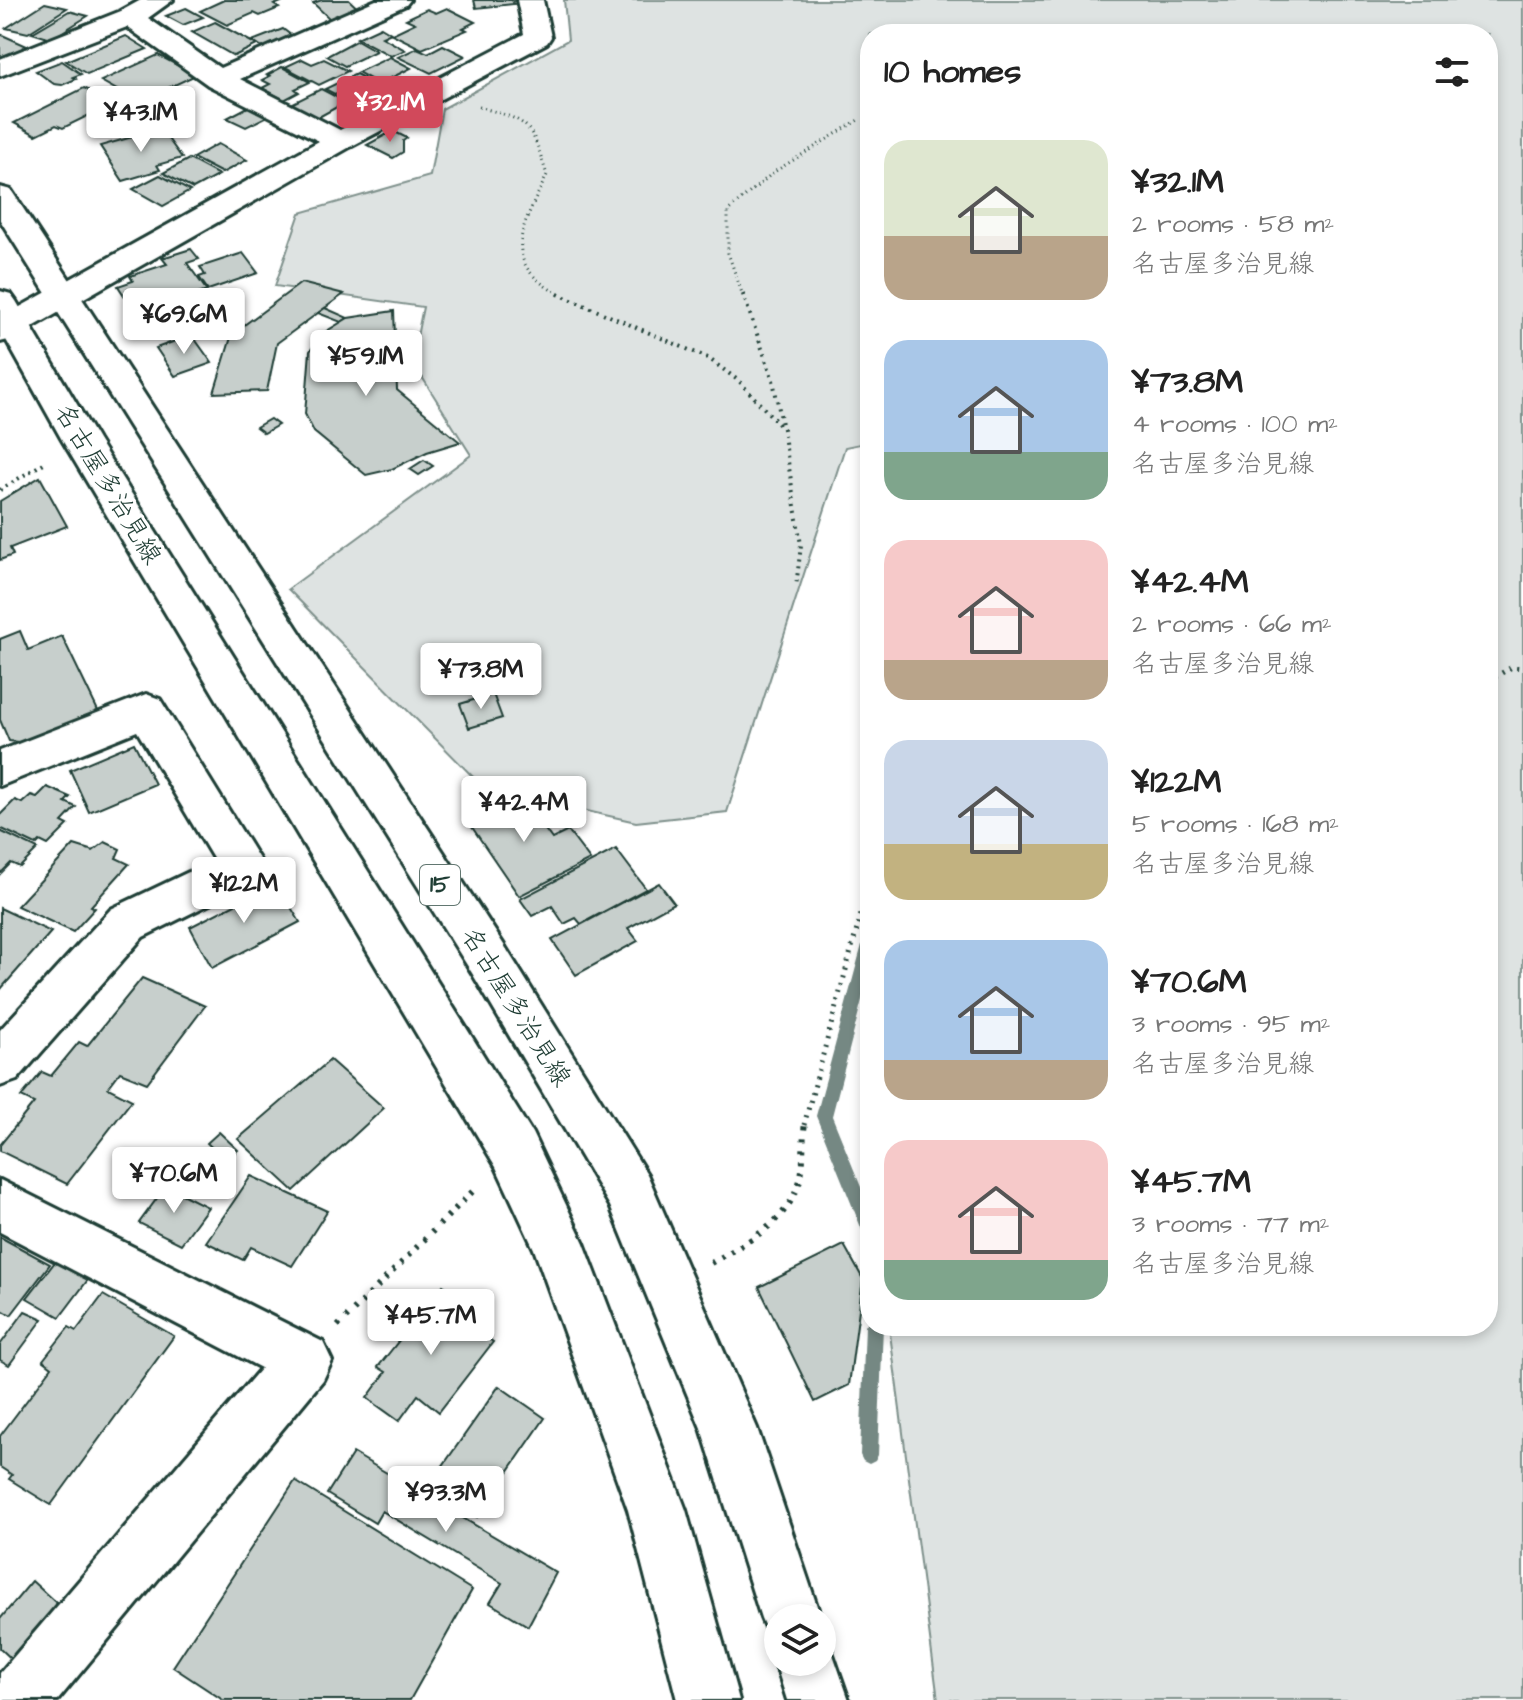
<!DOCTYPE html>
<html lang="en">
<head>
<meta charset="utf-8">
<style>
	:root { --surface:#fff; --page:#f2f2f2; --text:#222; --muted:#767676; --accent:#d1495b }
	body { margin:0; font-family:"Architects Daughter","Klee One",sans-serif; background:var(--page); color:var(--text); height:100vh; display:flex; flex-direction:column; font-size:30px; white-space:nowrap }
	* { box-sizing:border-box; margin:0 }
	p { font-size:26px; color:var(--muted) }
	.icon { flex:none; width:44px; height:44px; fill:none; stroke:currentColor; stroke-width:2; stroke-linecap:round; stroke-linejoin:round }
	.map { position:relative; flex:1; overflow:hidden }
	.sheet { position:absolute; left:860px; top:24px; width:638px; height:1312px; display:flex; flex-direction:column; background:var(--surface); border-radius:32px; box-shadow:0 4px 12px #0003 }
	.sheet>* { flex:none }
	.controls { position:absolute; left:764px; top:1604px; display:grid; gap:16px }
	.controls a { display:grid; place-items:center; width:72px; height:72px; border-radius:50%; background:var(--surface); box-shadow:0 4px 12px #0003; font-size:40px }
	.price { position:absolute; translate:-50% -68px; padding:0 18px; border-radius:8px; background:#fff; color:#222; font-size:26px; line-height:52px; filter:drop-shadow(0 2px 4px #0008) }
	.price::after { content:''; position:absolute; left:50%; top:48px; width:24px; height:18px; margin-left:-12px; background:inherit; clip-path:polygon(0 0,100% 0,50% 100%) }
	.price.current { background:var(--accent); color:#fff }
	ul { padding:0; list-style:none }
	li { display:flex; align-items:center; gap:24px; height:200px; padding:0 24px }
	li span { display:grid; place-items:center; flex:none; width:224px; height:160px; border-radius:24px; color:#555 }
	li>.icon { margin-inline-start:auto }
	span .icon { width:96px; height:96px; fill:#fffc; stroke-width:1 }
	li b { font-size:34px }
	h2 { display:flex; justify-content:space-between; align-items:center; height:96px; padding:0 24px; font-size:34px }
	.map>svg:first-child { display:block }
	.green { fill:#dee3e2; stroke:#7e908b; stroke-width:2 }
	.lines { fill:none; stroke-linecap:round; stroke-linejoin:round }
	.stream { fill:#758883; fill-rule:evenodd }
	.building { fill:#c7cfcc; stroke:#1f3d34; stroke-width:2 }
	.minor-casing { stroke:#1f3d34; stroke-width:6 }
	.major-casing { stroke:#1f3d34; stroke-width:6 }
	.path-far3 { stroke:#1f3d34; stroke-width:3; stroke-dasharray:1 4; stroke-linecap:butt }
	.path-far2 { stroke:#1f3d34; stroke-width:4; stroke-dasharray:2 5; stroke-linecap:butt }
	.path-far1 { stroke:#1f3d34; stroke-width:5; stroke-dasharray:2 6; stroke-linecap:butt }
	.path { stroke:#1f3d34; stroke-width:6; stroke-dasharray:3 8; stroke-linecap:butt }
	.minor { fill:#fff; fill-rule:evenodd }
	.major { fill:#fff; fill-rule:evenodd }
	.labels { text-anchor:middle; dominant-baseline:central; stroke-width:6; stroke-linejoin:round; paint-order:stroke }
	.shield { fill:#fff; stroke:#627771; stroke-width:2 }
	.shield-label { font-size:24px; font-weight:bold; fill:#1f3d34 }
	.street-label { font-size:26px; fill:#1f3d34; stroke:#fff }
</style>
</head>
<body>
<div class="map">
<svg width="1523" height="1700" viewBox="0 0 1523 1700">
	<rect width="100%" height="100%" fill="#fff"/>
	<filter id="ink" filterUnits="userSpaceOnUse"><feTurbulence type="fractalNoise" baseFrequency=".0125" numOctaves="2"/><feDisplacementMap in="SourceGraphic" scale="16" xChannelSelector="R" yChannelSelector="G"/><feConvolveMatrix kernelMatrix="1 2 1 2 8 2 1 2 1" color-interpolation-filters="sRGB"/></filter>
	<g filter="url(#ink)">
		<path class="green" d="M564 0H1523V1700H938L889 1326H1488V34H870V442L845 447 727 812 636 822 484 788 288 589 471 455 412 361 423 307 275 286 300 213 430 176 442 109 568 40Z"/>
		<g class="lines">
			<g class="stream">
				<path d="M870 935V969L832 1116 870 1209V1237L864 1235 816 1116 863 941 865 937Z"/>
				<path d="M870 1319V1326H883L878 1455 875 1461 869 1464 863 1461 860 1455 865 1326Z"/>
			</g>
		</g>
		<g class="building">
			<path d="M224 0H223H286L274 5 279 8 260 16 254 13 227 25 200 11Z"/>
			<path d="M322 0H349L362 12 332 21 313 3Z"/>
			<path d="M474 0H512L514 4 476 8Z"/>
			<path d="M45 3 67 8 28 33 6 28Z"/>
			<path d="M186 8 203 17 183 25 166 16Z"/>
			<path d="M447 8 475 22 463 28 467 30 422 49 392 34 415 23 406 19 427 9 436 13Z"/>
			<path d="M69 11 88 16 51 39 32 33Z"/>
			<path d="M215 22 257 45 234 56 192 32Z"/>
			<path d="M381 27 391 33 382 37 405 50 391 56 357 38Z"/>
			<path d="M283 29 296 39 265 50 252 41Z"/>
			<path d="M0 34 27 46 0 59Z"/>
			<path d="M126 36 147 49 87 74 66 61Z"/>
			<path d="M357 40 376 51 345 66 327 56Z"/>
			<path d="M443 45 465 56 431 73 398 57 417 48 428 53Z"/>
			<path d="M158 55 196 75 138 102 101 81Z"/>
			<path d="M390 57 411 68 379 84 358 72Z"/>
			<path d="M302 59 312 64 324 59 348 71 319 85 285 67Z"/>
			<path d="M62 61 81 74 73 77 76 79 62 85 54 84 36 71Z"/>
			<path d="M282 67 310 82 295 89 299 92 284 100 262 88 270 84 262 80 270 76 267 75Z"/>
			<path d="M356 74 378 86 348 101 325 89Z"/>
			<path d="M84 88 114 103 63 128 56 125 36 135 14 123Z"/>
			<path d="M321 89 346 102 317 118 291 104Z"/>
			<path d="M352 104 369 113 357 119 340 111Z"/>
			<path d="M250 106 268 116 246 127 227 118Z"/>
			<path d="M135 110 152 119 137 127 120 118Z"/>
			<path d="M161 129 182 158 157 165 160 170 123 181 100 146Z"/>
			<path d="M393 131 407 138 403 141V152L393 158 367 145Z"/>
			<path d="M218 144 242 157 247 160 222 173 193 158Z"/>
			<path d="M189 159 219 175 193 189 163 173Z"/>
			<path d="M160 175 190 191 163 206 133 189Z"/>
			<path d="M191 249 199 259 187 263 207 291 137 315 118 286 133 281 130 276 167 264 162 258Z"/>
			<path d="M243 253 258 273 208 290 199 277 205 275 200 267Z"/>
			<path d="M301 283 344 294 277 343 267 391 214 393 232 334Z"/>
			<path d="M325 308 348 318 341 322 318 313Z"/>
			<path d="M394 311 397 390 460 442 427 452 392 469 366 475 314 432 305 414 310 351 322 334 348 318Z"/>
			<path d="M192 335 212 363 175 376 156 348Z"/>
			<path d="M270 419 278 425 264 433 256 427Z"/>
			<path d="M424 460 433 466 419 475 410 469Z"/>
			<path d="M40 477 67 526 10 548 13 555 0 560V501Z"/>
			<path d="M20 631 28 650 62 636 99 713 28 743 9 741 0 720V639Z"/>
			<path d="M493 694 502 718 469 728 460 704Z"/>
			<path d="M134 743 155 784 89 812 70 770Z"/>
			<path d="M47 787 70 797 65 802 76 807 62 822 68 825 48 845 40 841 36 845 0 828V815L15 800 22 803 31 795 37 797Z"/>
			<path d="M517 791 552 839 568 831 590 860 519 896 465 817Z"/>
			<path d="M0 831 38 849 20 867 11 863 0 874Z"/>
			<path d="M105 842 120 849 116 858 129 864 91 906 95 908 73 932 17 906 74 845 93 851Z"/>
			<path d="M616 849 646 889 581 924 576 918 564 924 552 906 532 916 520 899Z"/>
			<path d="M276 883 300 922 212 968 190 927Z"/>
			<path d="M659 883 674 903 628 928 638 941 576 975 552 940Z"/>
			<path d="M0 908 51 932 0 990Z"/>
			<path d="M142 978 205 1006 147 1083 120 1072 108 1088 132 1100 67 1184 0 1151V1145L34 1103 21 1097 42 1072 51 1076 79 1042 87 1046Z"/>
			<path d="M330 1060 384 1108 294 1191 238 1139Z"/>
			<path d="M219 1132 238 1150 226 1161 207 1143Z"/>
			<path d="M251 1176 327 1211 292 1266 251 1247 243 1260 206 1242Z"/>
			<path d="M166 1186 208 1207 181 1244 139 1223Z"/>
			<path d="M0 1237 50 1264 11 1315 0 1309Z"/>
			<path d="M844 1245 863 1279 849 1385 815 1402 759 1287Z"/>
			<path d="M58 1258 90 1277 60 1317 27 1298Z"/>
			<path d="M443 1285 477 1309 467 1323 493 1342 439 1412 418 1395 399 1421 367 1398 386 1372 378 1367Z"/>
			<path d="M103 1295 174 1336 51 1505 9 1479 12 1475 0 1467V1436L52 1367 43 1360 69 1327 76 1331Z"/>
			<path d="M25 1311 43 1319 9 1365 0 1360V1345Z"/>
			<path d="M499 1386 545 1418 477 1517 430 1484Z"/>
			<path d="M353 1453 556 1573 528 1626 490 1603 502 1583 382 1511 375 1523 327 1494Z"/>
			<path d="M295 1481 472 1590 410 1700H223L173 1667Z"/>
			<path d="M32 1581 65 1611 20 1667 0 1648V1619Z"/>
		</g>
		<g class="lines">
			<defs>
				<g id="minor">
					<path d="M141 0H173L148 18 220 68 376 0H410L406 5 240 79 340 130 524 34 517 0H543L551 37 547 43 350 147 12 339 0 342V318L319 141 208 85 127 27 0 76V59L121 11Z"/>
					<path d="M146 694 160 699 264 867 258 880 143 937 17 1080 0 1086V1030L111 909 214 860 137 731 0 786V751Z"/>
					<path d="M0 1180 323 1342 332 1361 323 1380 58 1700H0V1673L261 1368 0 1232Z"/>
				</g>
				<g id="major">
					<path d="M0 187 11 190 15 196 504 945 647 1174 757 1428 821 1618H778V1643L770 1639 761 1618 701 1428 610 1206 472 973 0 220Z"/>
					<path d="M0 291 11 294 16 301 98 440 532 1133 584 1243 686 1510 739 1700H677L628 1510 534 1249 496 1167 62 440 0 329Z"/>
					<path d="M822 1638 828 1640 849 1700H787L775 1662 778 1655V1662H822Z"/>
				</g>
			</defs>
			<use href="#minor" class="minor-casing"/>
			<use href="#major" class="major-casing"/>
			<g class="path-far3">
				<path d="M479 107C533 122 530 123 547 175 522 228 497 262 562 296"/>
				<path d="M743 296 728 253V211L774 172 860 119"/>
			</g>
			<g class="path-far2">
				<path d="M558 294 708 358 739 381 783 429"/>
				<path d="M743 294 773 380 783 429 801 545 796 587"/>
				<path d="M0 490 47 461"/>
			</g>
			<g class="path-far1">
				<path d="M1488 681 1512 667 1523 668"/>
				<path d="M804 1125 870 881"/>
			</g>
			<g class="path">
				<path d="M711 1263C747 1242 788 1223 800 1180 805 1161 802 1142 805 1123"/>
				<path d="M338 1326 478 1186"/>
			</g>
			<use href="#minor" class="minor"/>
			<use href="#major" class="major"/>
		</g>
	</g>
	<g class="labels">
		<rect class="shield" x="420" y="865" width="40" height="40" rx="6"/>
		<g class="shield-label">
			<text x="440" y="885">15</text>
		</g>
		<g class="street-label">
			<text transform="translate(108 484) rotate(59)">名古屋多治見線</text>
			<text transform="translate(516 1007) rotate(58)">名古屋多治見線</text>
		</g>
	</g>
</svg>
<div class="controls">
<a><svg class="icon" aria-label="layers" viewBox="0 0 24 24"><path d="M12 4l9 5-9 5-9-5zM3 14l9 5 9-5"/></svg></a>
</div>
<b class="price current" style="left:390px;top:144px">¥32.1M</b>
<b class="price" style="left:141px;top:154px">¥43.1M</b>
<b class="price" style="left:184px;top:356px">¥69.6M</b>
<b class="price" style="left:366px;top:398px">¥59.1M</b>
<b class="price" style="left:481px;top:711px">¥73.8M</b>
<b class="price" style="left:524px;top:844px">¥42.4M</b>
<b class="price" style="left:244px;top:925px">¥122M</b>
<b class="price" style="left:174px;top:1215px">¥70.6M</b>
<b class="price" style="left:431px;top:1357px">¥45.7M</b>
<b class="price" style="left:446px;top:1534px">¥93.3M</b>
<section class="sheet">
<h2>10 homes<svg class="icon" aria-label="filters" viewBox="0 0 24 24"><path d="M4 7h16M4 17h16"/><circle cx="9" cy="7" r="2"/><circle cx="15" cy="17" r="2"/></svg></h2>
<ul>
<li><span style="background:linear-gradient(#dfe7d0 60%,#b9a48a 0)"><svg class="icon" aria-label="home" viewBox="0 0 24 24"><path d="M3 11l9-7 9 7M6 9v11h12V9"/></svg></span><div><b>¥32.1M</b><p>2 rooms · 58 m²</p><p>名古屋多治見線</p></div></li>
<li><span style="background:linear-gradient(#a9c7e8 70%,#7fa58c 0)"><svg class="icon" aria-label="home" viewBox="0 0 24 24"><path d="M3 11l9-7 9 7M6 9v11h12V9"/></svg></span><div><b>¥73.8M</b><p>4 rooms · 100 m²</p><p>名古屋多治見線</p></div></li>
<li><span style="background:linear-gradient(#f6c9c9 75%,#b9a48a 0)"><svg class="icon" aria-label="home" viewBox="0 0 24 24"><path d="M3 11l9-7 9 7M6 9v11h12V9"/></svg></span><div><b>¥42.4M</b><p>2 rooms · 66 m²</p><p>名古屋多治見線</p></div></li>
<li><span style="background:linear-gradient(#c9d6e8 65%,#c2b280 0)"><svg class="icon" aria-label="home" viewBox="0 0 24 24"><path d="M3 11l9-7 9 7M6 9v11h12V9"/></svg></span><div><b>¥122M</b><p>5 rooms · 168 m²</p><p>名古屋多治見線</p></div></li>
<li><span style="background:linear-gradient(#a9c7e8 75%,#b9a48a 0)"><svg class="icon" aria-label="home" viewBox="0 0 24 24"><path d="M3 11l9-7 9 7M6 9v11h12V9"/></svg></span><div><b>¥70.6M</b><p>3 rooms · 95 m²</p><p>名古屋多治見線</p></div></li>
<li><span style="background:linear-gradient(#f6c9c9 75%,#7fa58c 0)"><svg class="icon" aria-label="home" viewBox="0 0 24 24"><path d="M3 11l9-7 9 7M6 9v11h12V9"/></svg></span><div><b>¥45.7M</b><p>3 rooms · 77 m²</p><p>名古屋多治見線</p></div></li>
</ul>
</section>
</div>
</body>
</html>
